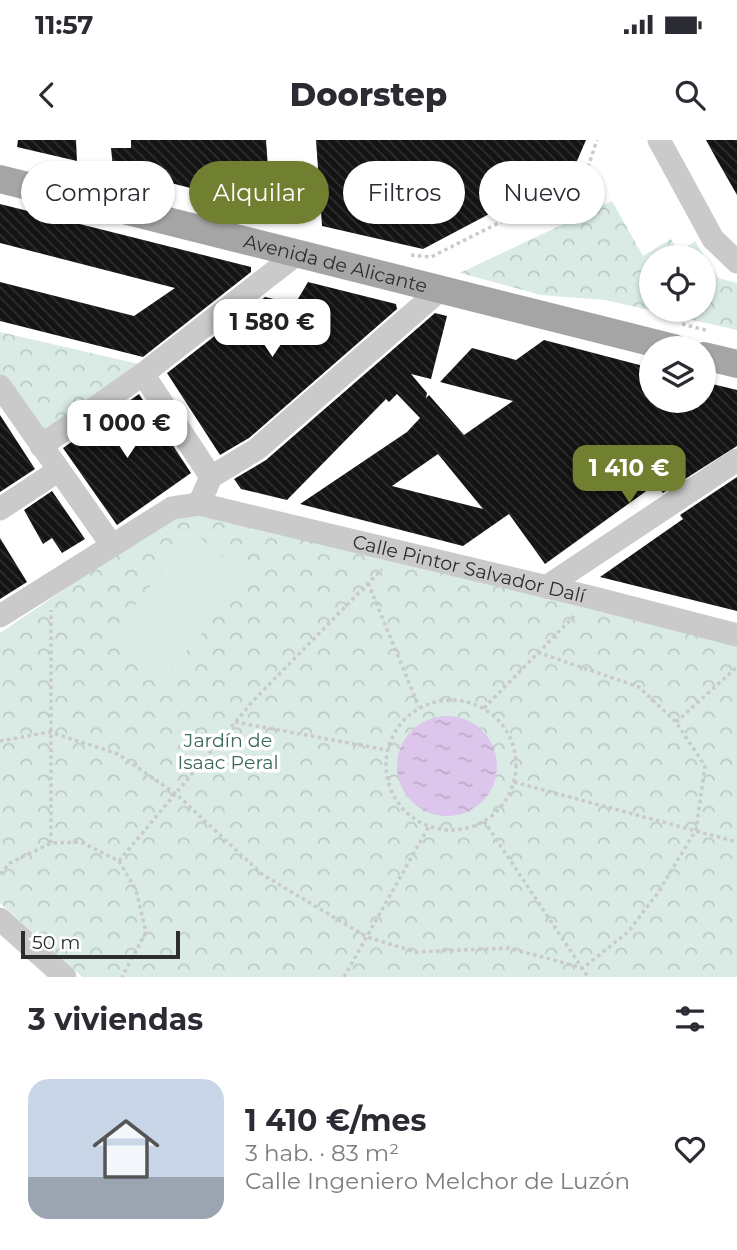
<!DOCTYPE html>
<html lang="es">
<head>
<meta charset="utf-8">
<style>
	:root { --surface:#fff; --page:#f7f7f7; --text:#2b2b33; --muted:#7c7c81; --line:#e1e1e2; --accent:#707f30 }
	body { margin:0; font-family:Montserrat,sans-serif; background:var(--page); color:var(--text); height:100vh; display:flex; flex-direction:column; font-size:26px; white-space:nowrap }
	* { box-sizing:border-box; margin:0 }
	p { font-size:23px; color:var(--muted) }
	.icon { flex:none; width:38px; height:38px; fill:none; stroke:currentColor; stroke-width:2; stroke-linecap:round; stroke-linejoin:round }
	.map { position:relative; height:837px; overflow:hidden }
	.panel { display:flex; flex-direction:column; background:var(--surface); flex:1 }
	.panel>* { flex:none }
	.guide { position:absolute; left:21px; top:21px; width:696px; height:63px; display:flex; gap:14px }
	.controls { position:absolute; left:639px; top:105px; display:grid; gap:14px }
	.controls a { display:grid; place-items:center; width:77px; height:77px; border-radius:50%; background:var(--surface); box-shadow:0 2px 5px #0004; font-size:35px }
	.scale { position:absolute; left:21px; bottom:18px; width:159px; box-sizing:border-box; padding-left:7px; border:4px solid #2d2d2d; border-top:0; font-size:19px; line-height:24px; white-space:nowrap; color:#2d2d2d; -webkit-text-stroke:5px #fff; paint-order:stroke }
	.price { position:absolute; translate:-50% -60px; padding:0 16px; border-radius:14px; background:#fff; color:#222; font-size:23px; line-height:46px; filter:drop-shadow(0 2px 4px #0008) }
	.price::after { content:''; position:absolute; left:50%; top:42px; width:21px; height:16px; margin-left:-10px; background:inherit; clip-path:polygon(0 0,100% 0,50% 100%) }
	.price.current { background:var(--accent); color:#fff }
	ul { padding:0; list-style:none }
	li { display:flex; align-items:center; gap:21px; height:175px; padding:0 28px }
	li+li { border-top:2px solid var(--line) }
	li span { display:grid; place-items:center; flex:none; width:196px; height:140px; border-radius:21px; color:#555 }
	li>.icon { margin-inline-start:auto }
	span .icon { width:84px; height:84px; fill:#fffc; stroke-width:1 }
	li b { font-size:30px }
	h2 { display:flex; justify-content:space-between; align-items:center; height:84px; padding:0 28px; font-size:30px }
	.chip { padding:0 24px; border-radius:32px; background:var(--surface); box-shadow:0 2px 5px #0004; font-size:24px; line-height:63px }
	.chip.current { background:var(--accent); color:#fff }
	.status { display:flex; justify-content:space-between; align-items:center; height:49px; padding:0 35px; background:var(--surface); direction:ltr }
	.status svg { height:19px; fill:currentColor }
	header { display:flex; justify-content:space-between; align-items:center; height:91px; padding:0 28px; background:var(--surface); font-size:32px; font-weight:800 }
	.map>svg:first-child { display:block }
	.park { fill:url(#park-crowns); fill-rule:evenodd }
	.pitch { fill:#daebe6 }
	.water { fill:url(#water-ripples) }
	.building { fill:url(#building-back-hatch); fill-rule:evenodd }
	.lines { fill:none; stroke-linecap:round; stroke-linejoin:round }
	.path { stroke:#cacaca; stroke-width:3.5; stroke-dasharray:3.5 3.5; stroke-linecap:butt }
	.minor { stroke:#cacaca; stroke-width:23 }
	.major { stroke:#a5a5a5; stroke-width:28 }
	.labels { text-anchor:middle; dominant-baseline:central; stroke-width:7; stroke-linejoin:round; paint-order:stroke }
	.street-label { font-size:19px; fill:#2d2d2d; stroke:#fff }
	.park-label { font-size:19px; fill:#3a685e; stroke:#fff }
</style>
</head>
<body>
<div class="status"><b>11:57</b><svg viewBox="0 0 49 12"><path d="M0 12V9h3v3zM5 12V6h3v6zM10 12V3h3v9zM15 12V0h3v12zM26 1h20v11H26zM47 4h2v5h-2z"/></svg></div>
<header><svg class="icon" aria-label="back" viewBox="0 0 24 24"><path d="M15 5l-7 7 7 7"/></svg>Doorstep<svg class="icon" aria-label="search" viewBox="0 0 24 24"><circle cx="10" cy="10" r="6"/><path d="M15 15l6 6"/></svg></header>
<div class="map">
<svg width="737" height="837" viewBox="0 0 737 837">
	<defs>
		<pattern id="park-crowns" width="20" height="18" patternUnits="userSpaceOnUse" patternTransform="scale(1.75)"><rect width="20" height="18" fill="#daebe6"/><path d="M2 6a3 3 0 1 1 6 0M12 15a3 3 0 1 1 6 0" fill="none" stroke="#bbcac6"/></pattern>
		<pattern id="water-ripples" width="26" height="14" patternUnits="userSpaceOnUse" patternTransform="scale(1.75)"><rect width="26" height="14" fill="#ddc6eb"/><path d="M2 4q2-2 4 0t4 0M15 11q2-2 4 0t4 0" fill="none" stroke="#beaaca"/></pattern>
		<pattern id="building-back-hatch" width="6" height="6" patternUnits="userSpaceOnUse" patternTransform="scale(1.75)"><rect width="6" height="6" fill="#141414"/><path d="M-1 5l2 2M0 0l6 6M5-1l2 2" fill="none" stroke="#2e2e2e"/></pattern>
	</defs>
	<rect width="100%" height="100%" fill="#fff"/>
	<g class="park">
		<path d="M612 61 643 116 671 99 679 112 695 101 718 138 737 143V190L605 160 541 155 460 133ZM704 117V170H651V117Z"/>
		<path d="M0 192 152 227 41 306 0 246Z"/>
		<path d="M186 373 213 375 737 503V837H82L0 763V493L158 386Z"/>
	</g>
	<path class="pitch" d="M194 393 249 437 161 542 109 496Z"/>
	<circle class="water" cx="447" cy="626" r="50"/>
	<g class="building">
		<path d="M18 0H76L77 21 17 7Z"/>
		<path d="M131 0H266L271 69 113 28 111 8H131Z"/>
		<path d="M316 0H586L577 21 563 35 423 109 322 86Z"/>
		<path d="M706 0H737V55L717 20Z"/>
		<path d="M0 64 251 127V132L143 217 0 181V142L134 176 175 148 0 103Z"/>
		<path d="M308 142 396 164 397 169 249 298 220 315 167 233 265 157 295 164Z"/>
		<path d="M435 173 447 176 431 239 411 234 427 253 426 258 429 255 464 295 513 261 440 242 472 208 516 220 544 200 651 228V261H704V242L737 250V306L663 353 656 344 545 424 509 374 463 406 300 364 407 292 420 278 397 254 389 262 386 259 287 360 241 349 234 339 266 320ZM438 314 483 369 392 346Z"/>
		<path d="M139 254 191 333 117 385 63 308Z"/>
		<path d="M0 275 35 329 0 352Z"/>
		<path d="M737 337V471L600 437 683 379 680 375Z"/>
		<path d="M52 351 85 399 62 413 52 398 43 404 24 370Z"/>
		<path d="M0 398 27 442 0 459Z"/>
	</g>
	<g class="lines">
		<g class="path">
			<path d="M411 115 431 117 576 44 587 30 597 0"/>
			<path d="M682 184 709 191"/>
			<path d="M368 443 419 567"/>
			<circle cx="451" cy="625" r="65"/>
			<path d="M484 568 574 476"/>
			<path d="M235 582 387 610"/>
			<path d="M676 582 737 527"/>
			<path d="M0 601 50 592 118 614 176 654 263 735 367 797 416 812 509 808 583 828 628 792 657 754 696 690 705 626 676 582 639 547 537 512"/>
			<path d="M514 642 737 702"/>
			<path d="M484 681 588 837"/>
			<path d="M51 703V470"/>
			<path d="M119 721 253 561 382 429"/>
			<path d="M0 734 10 723 51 703 81 702 119 721 136 750 146 792 122 837"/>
			<path d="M344 837 429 686"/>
		</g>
		<g class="minor">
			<path d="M659 0 713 99 737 122"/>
			<path d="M143 234 211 337"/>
			<path d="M0 246 111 404"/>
			<path d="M41 306 143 234 297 114"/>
			<path d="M199 364 211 337 257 309 440 150"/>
			<path d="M0 369 59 330"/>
			<path d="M546 447 737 320"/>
			<path id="s1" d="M0 476 172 368 199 364 594 458 737 495"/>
			<path d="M0 779 65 837"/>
		</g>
		<g class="major">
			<path id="s2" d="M0 39 674 208"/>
			<path d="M704 216 737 224"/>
		</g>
	</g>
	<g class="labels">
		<g class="street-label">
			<text stroke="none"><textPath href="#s2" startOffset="346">Avenida de Alicante</textPath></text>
			<text stroke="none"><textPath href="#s1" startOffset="508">Calle Pintor Salvador Dalí</textPath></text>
		</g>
		<g class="park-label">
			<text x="228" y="600">Jardín de<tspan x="228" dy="22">Isaac Peral</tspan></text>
		</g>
	</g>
</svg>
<div class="controls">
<a><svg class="icon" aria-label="locate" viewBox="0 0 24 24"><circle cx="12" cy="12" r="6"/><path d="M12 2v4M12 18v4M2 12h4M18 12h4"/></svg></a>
<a><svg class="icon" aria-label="layers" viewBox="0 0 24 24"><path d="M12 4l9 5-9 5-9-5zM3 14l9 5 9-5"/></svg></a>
</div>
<div class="scale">50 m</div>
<b class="price" style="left:272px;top:219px">1 580 €</b>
<b class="price" style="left:127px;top:320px">1 000 €</b>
<b class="price current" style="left:629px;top:365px">1 410 €</b>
<div class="guide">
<a class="chip">Comprar</a>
<a class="chip current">Alquilar</a>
<a class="chip">Filtros</a>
<a class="chip">Nuevo</a>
</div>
</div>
<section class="panel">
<h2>3 viviendas<svg class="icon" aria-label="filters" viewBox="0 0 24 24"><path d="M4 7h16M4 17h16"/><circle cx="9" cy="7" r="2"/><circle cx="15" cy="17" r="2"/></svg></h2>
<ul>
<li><span style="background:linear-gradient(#c9d6e8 70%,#9aa5b1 0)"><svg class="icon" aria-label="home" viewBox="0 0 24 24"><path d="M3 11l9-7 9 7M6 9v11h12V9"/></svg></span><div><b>1 410 €/mes</b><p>3 hab. · 83 m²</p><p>Calle Ingeniero Melchor de Luzón</p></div><svg class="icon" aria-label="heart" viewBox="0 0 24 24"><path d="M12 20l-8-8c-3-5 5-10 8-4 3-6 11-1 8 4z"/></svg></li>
</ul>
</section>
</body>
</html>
